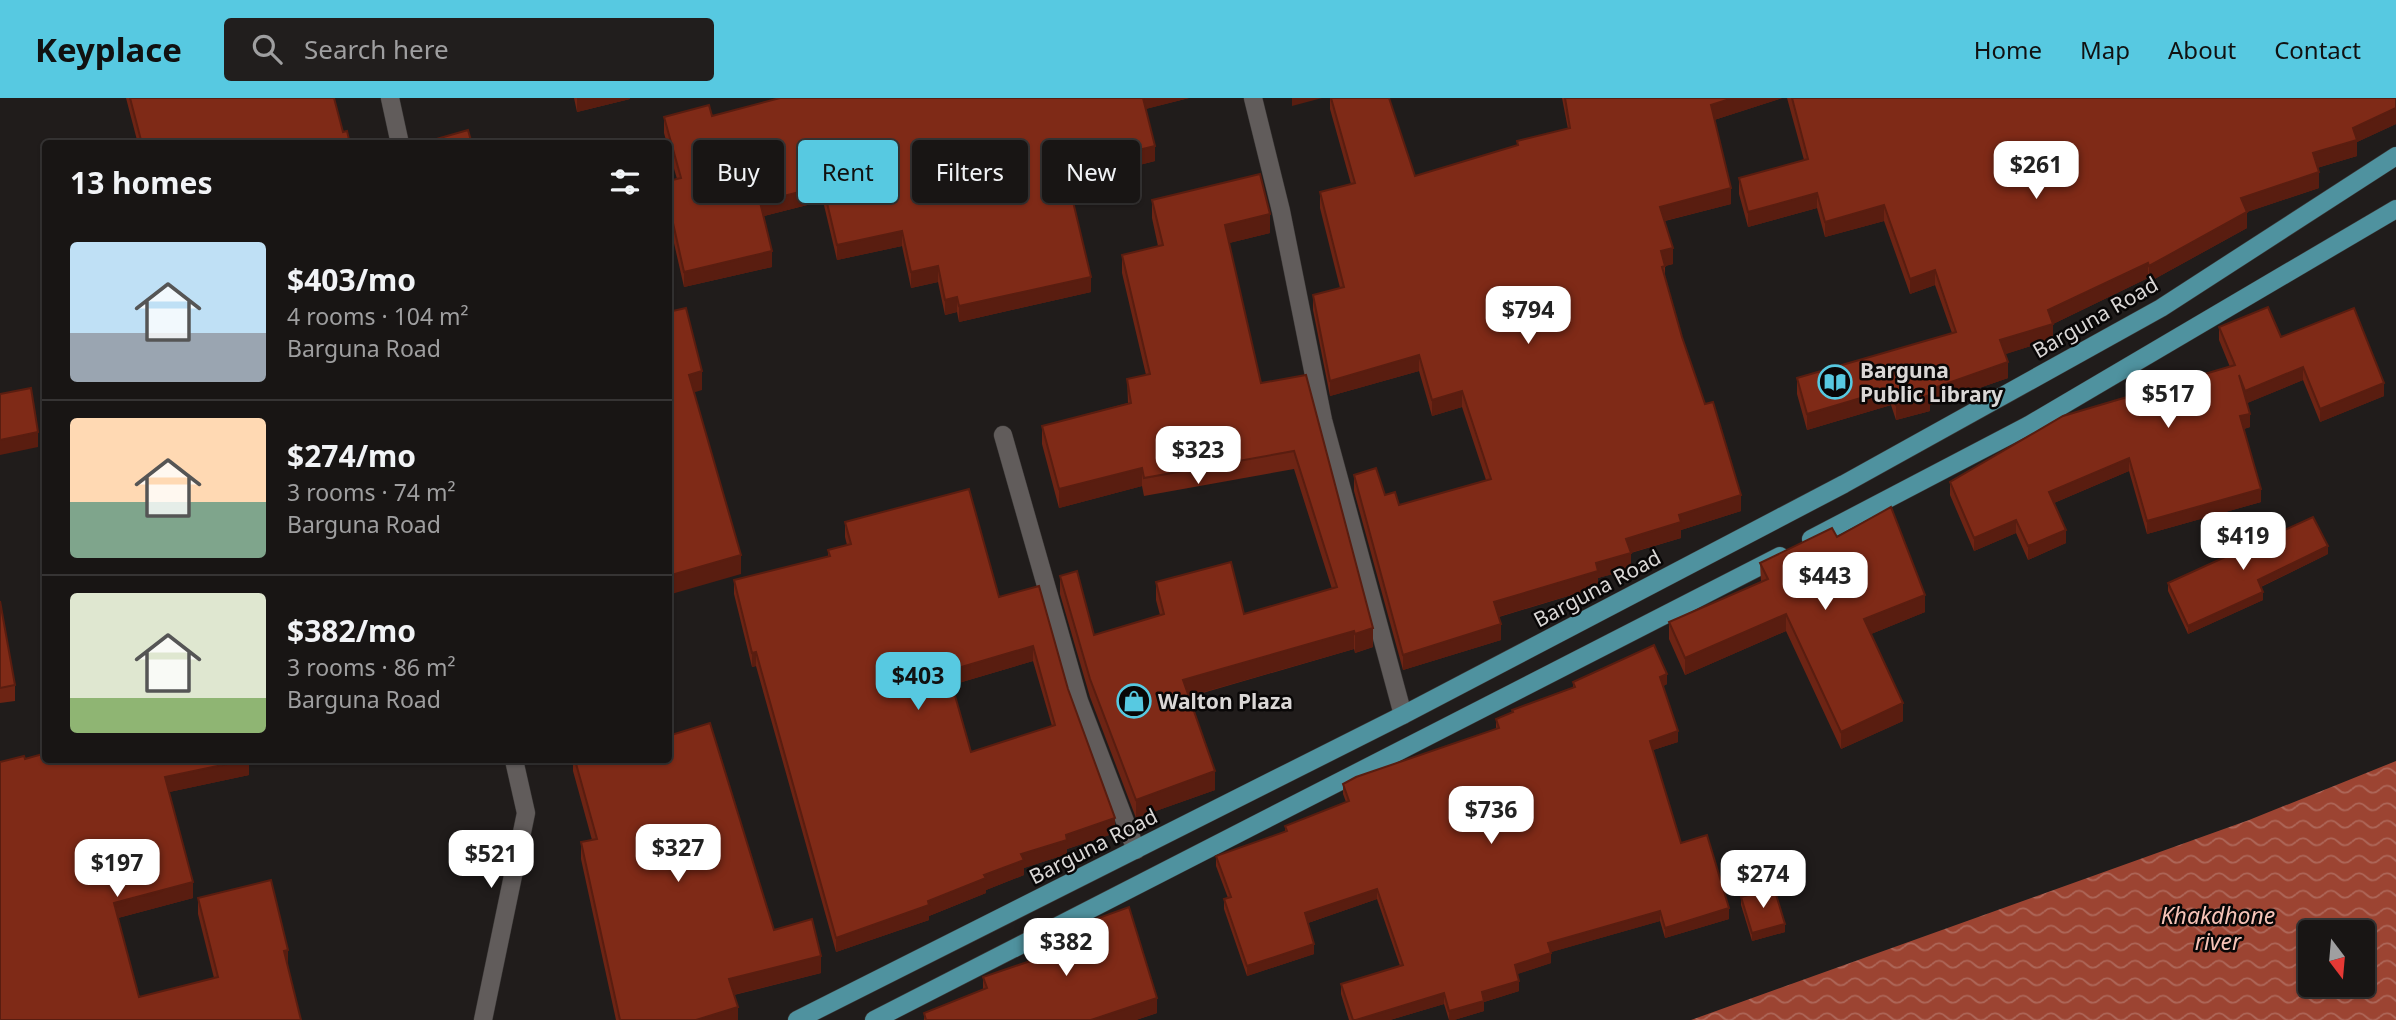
<!DOCTYPE html>
<html lang="en">
<head>
<meta charset="utf-8">
<style>
	:root { --surface:#181514; --page:#211e1d; --text:#f1f3f6; --muted:#9f9fa0; --line:#363434; --accent:#57c9e1 }
	body { margin:0; font-family:"Noto Sans",sans-serif; background:var(--page); color:var(--text); height:100vh; display:flex; flex-direction:column; font-size:26px; white-space:nowrap }
	* { box-sizing:border-box; margin:0 }
	p { font-size:23px; color:var(--muted) }
	.icon { flex:none; width:38px; height:38px; fill:none; stroke:currentColor; stroke-width:2; stroke-linecap:round; stroke-linejoin:round }
	.map { position:relative; flex:1; overflow:hidden }
	.side { position:absolute; left:42px; top:42px; width:630px; height:623px; display:flex; flex-direction:column; background:var(--surface); border-radius:7px; box-shadow:0 2px 5px #0004,0 0 0 2px var(--line) }
	.side>* { flex:none }
	.banner { position:absolute; left:693px; top:42px; width:665px; height:63px; display:flex; gap:14px }
	.needle { width:46px; rotate:164deg }
	.buttons { position:absolute; left:2298px; top:822px; display:grid; gap:14px }
	.buttons a { display:grid; place-items:center; width:77px; height:77px; border-radius:7px; background:var(--surface); box-shadow:0 2px 5px #0004,0 0 0 2px var(--line); font-size:35px }
	.price { position:absolute; translate:-50% -60px; padding:0 16px; border-radius:14px; background:#fff; color:#222; font-size:23px; line-height:46px; filter:drop-shadow(0 2px 4px #0008) }
	.price::after { content:''; position:absolute; left:50%; top:42px; width:21px; height:16px; margin-left:-10px; background:inherit; clip-path:polygon(0 0,100% 0,50% 100%) }
	.price.current { background:var(--accent); color:#111 }
	ul { padding:0; list-style:none }
	li { display:flex; align-items:center; gap:21px; height:175px; padding:0 28px }
	li+li { border-top:2px solid var(--line) }
	li span { display:grid; place-items:center; flex:none; width:196px; height:140px; border-radius:7px; color:#555 }
	li>.icon { margin-inline-start:auto }
	span .icon { width:84px; height:84px; fill:#fffc; stroke-width:1 }
	li b { font-size:30px }
	h2 { display:flex; justify-content:space-between; align-items:center; height:84px; padding:0 28px; font-size:30px }
	.pill { padding:0 24px; border-radius:7px; background:var(--surface); box-shadow:0 2px 5px #0004,0 0 0 2px var(--line); font-size:24px; line-height:63px }
	.pill.current { background:var(--accent); color:#111 }
	header { display:flex; align-items:center; gap:42px; box-sizing:border-box; height:98px; padding:0 35px; background:var(--accent); color:#111 }
	header strong { font-size:33px }
	nav { display:flex; gap:38px; margin-inline-start:auto; font-size:24px }
	.search { width:490px; height:63px; background:var(--page); display:flex; align-items:center; gap:18px; box-sizing:border-box; padding:0 24px; border-radius:7px; color:var(--muted); font-size:26px }
	.map>svg:first-child { display:block }
	.water { fill:url(#water-waves); fill-rule:evenodd }
	.lines { fill:none; stroke-linecap:round; stroke-linejoin:round }
	.street-casing { stroke:#3c3938; stroke-width:19 }
	.primary-casing { stroke:#3c3938; stroke-width:19 }
	.street { stroke:#615c5b; stroke-width:18 }
	.primary { stroke:#4f929f; stroke-width:18 }
	.wall { fill:#6d2414; fill-rule:evenodd }
	.shaded-wall { fill:#591d10 }
	.building { fill:#7f2a17; stroke:#591d10; stroke-width:2; fill-rule:evenodd }
	.labels { text-anchor:middle; dominant-baseline:central; stroke-width:5; stroke-linejoin:round; paint-order:stroke }
	.street-label { font-size:21px; fill:#dad7d6; stroke:#090707 }
	.poi-label { font-size:21px; font-weight:bold; fill:#dad7d6; stroke:#090707; text-anchor:start }
	.water-label { font-size:23px; font-style:italic; fill:#f7c4b8; stroke:#090707 }
</style>
</head>
<body>
<header>
<strong>Keyplace</strong>
<div class="search"><svg class="icon" aria-label="search" viewBox="0 0 24 24"><circle cx="10" cy="10" r="6"/><path d="M15 15l6 6"/></svg>Search here</div>
<nav><a>Home</a><a>Map</a><a>About</a><a>Contact</a></nav>
</header>
<div class="map">
<svg width="2396" height="922" viewBox="0 0 2396 922">
	<defs>
		<pattern id="water-waves" width="16" height="10" patternUnits="userSpaceOnUse" patternTransform="scale(1.75)"><rect width="16" height="10" fill="#9c4432"/><path d="M0 5q4-4 8 0t8 0" fill="none" stroke="#ae6759"/></pattern>
	</defs>
	<rect width="100%" height="100%" fill="#201c1b"/>
	<path class="water" d="M2396 663V922H1691L2249 722ZM2310 835H2362V887H2310Z"/>
	<g class="lines">
		<defs>
			<g id="street">
				<path d="M390 0 400 46"/>
				<path d="M1253 0 1281 113 1323 322 1403 617"/>
				<path d="M1003 337 1079 603 1136 752"/>
				<path d="M483 922 526 715 514 662"/>
			</g>
			<g id="primary">
				<path d="M1811 441 2029 327 2396 111"/>
				<path d="M797 922 1403 617 1844 386 2161 210 2396 58"/>
				<path d="M874 922 1780 458"/>
			</g>
		</defs>
		<use href="#street" class="street-casing"/>
		<use href="#primary" class="primary-casing"/>
		<use href="#street" class="street"/>
		<use href="#primary" class="primary"/>
	</g>
	<g class="wall">
		<path d="M126 0H334L343 34 350 46H138Z"/>
		<path d="M574 0H630V1L577 14Z"/>
		<path d="M776 0H1189L1145 11 1155 63 1068 85 1091 194 959 224 957 214 945 217 938 184 911 190 902 148 837 162 823 103 764 118 772 169 684 189 671 132 668 83 677 81 668 50V46H667L664 35V19L712 18 776 2Z"/>
		<path d="M1330 0H1331L1415 78 1517 47V43L1568 31 1562 0H1782L1714 22 1731 106 1665 123 1673 166 1665 168V178L1682 239 1741 413 1681 432V440L1631 455V471L1598 480V489L1499 519 1501 542 1403 572 1354 393V377L1399 407 1486 382 1462 309 1432 318 1419 273 1330 298 1313 212V197L1340 190 1320 110V94L1351 86 1330 11Z"/>
		<path d="M1787 0H2396V26L2357 44V58L2317 70 2319 90 2247 114V130L2149 184 2148 180 2053 226V241L2005 256 2008 280 1930 307V313L1896 322 1891 307 1807 332 1797 296V280L1952 235 1935 187 1910 196 1884 123 1825 139 1817 110 1748 129 1739 96V80L1804 62Z"/>
		<path d="M1152 102 1270 135 1229 145 1261 285 1306 277 1373 549 1355 555 1354 551 1189 599 1215 692 1136 720 1090 599 1060 496V478L1094 537 1160 517 1156 502V484L1244 516 1332 491 1294 371 1144 398 1142 388 1059 410 1042 346V328L1128 305 1127 281 1146 277 1122 175V157L1158 148 1152 120Z"/>
		<path d="M2219 229 2281 239 2384 298 2320 324 2303 282 2247 305 2250 329 2244 331 2261 404 2147 436 2129 373 2054 405 2066 445 2028 462 2016 435 1974 453 1950 397V384L2230 269 2219 242Z"/>
		<path d="M845 424 999 499 1068 591 1115 735 1067 751V756L1024 770V777L986 792V795L929 818V822L836 854 756 568 752 569 734 496V482L828 459V452L847 447 845 439ZM1033 563 1052 628 971 654 952 587Z"/>
		<path d="M1837 439 1925 514 1871 536 1903 623 1841 651 1786 533 1685 577 1669 541V524L1761 484 1760 465Z"/>
		<path d="M2328 456 2261 489 2263 502 2188 536 2168 493V485Z"/>
		<path d="M0 503 15 587V603L0 605Z"/>
		<path d="M1573 584 1667 586 1663 588 1678 644 1653 652 1681 745 1729 821 1665 840 1660 823 1551 854V865L1517 876 1519 893 1484 904V913L1454 922H1449L1444 906 1390 922H1349L1341 896V886L1400 868 1377 801 1308 825 1314 856 1247 878 1224 811V801L1228 800 1216 768V758L1285 734V728L1346 704 1343 696V686L1496 631V621L1512 615V612L1573 590Z"/>
		<path d="M25 661 249 677 169 694 193 800 118 820 139 899 214 880 198 816V800L288 868 301 922H0Z"/>
		<path d="M573 662H668L774 832 821 875 734 897 738 922H616L581 761V744L592 742 573 673Z"/>
		<path d="M1741 799 1785 834 1752 843 1741 807Z"/>
		<path d="M1046 839 1157 915 1136 922H924V915L983 891V879L1047 857Z"/>
	</g>
	<g class="shaded-wall">
		<path d="M577 0H630V1L577 14Z"/>
		<path d="M1142 0H1189L1142 12Z"/>
		<path d="M1292 0H1322L1292 8Z"/>
		<path d="M1733 0H1782L1711 23V7Z"/>
		<path d="M2396 10V26L2357 44V58L2313 71V55L2353 30Z"/>
		<path d="M1155 48V63L1065 86V70Z"/>
		<path d="M2319 74V90L2247 114V130L2149 184V168L2241 100Z"/>
		<path d="M823 88V103L760 119V104Z"/>
		<path d="M1731 90V106L1660 124V109Z"/>
		<path d="M1817 95V110L1748 129V114Z"/>
		<path d="M1884 107V123L1825 139V124Z"/>
		<path d="M671 116V132H668V117Z"/>
		<path d="M1270 116V135L1225 146V127Z"/>
		<path d="M902 133V148L837 162V147Z"/>
		<path d="M1673 150V166L1661 169V153Z"/>
		<path d="M772 153V169L684 189V174Z"/>
		<path d="M2148 165V180L2053 226V241L2000 258V242L2048 212Z"/>
		<path d="M938 168V184L911 190V174Z"/>
		<path d="M1935 172V187L1910 196V181Z"/>
		<path d="M1091 179V194L959 224V208Z"/>
		<path d="M957 199V214L945 217V202Z"/>
		<path d="M1419 257V273L1330 298V283Z"/>
		<path d="M2008 264V280L1930 307V313L1896 322V307L1928 292Z"/>
		<path d="M2303 269V282L2245 306V293Z"/>
		<path d="M702 273V292L689 296V277Z"/>
		<path d="M2384 285V298L2320 324V311Z"/>
		<path d="M1891 291V307L1807 332V316Z"/>
		<path d="M1462 293V309L1432 318V302Z"/>
		<path d="M2250 316V329L2240 332V318Z"/>
		<path d="M38 334V349L0 357V342Z"/>
		<path d="M2129 360V373L2049 407V394Z"/>
		<path d="M1142 370V388L1059 410V391Z"/>
		<path d="M2261 391V404L2147 436V423Z"/>
		<path d="M1741 397V413L1681 432V440L1626 456V441L1679 417Z"/>
		<path d="M2016 422V435L1974 453V440Z"/>
		<path d="M2066 432V445L2028 462V448Z"/>
		<path d="M2328 448V456L2258 490V482Z"/>
		<path d="M1631 455V471L1598 480V489L1494 520V504L1596 465Z"/>
		<path d="M741 457V476L668 497V478Z"/>
		<path d="M2263 494V502L2188 536V528Z"/>
		<path d="M1925 497V514L1864 539V521Z"/>
		<path d="M1786 516V533L1685 577V560Z"/>
		<path d="M1501 526V542L1403 572V557Z"/>
		<path d="M1373 530V549L1355 555V536Z"/>
		<path d="M1354 533V551L1183 600V582Z"/>
		<path d="M1033 548V563L948 588V573Z"/>
		<path d="M756 554V568L752 569V555Z"/>
		<path d="M1667 576V586L1660 590V579Z"/>
		<path d="M1903 605V623L1841 651V634Z"/>
		<path d="M1678 633V644L1650 653V643Z"/>
		<path d="M249 662V677L165 695V679Z"/>
		<path d="M1215 673V692L1136 720V702Z"/>
		<path d="M1115 720V735L1067 751V756L1024 770V777L986 792V795L929 818V822L836 854V840L928 803 984 777 1021 756 1066 737Z"/>
		<path d="M193 784V800L114 821V805Z"/>
		<path d="M1377 791V801L1305 826V815Z"/>
		<path d="M1729 810V821L1665 840V830Z"/>
		<path d="M1660 813V823L1548 855V845Z"/>
		<path d="M1785 826V834L1752 843V835Z"/>
		<path d="M1314 846V856L1247 878V868Z"/>
		<path d="M288 852V868L284 853Z"/>
		<path d="M1551 855V865L1515 877V867Z"/>
		<path d="M821 858V875L729 898V881Z"/>
		<path d="M1519 883V893L1484 904V913L1454 922H1449V913L1482 894Z"/>
		<path d="M1444 895V906L1390 922H1356Z"/>
		<path d="M1157 900V915L1136 922H1091Z"/>
		<path d="M738 909V922H696Z"/>
	</g>
	<g class="building">
		<path d="M130 0H334L343 34 347 33 350 46H142Z"/>
		<path d="M780 0H1143L1155 48 1065 70 1091 179 959 208 957 199 945 202 938 168 911 174 902 133 837 147 823 88 760 104 772 153 684 174 671 116 668 117V83L681 80 664 19 709 7 712 18Z"/>
		<path d="M1331 0H1389L1415 78 1518 47 1517 43 1570 30 1565 0H1733L1711 7 1731 90 1660 109 1673 150 1661 153 1665 168 1662 169 1682 239 1705 306 1713 304 1741 397 1679 417 1681 424 1626 441 1631 455 1596 465 1598 473 1494 504 1501 526 1403 557 1354 377 1376 370 1385 397 1395 394 1399 407 1491 381 1462 293 1432 302 1419 257 1330 283 1313 197 1344 189 1320 94 1355 85Z"/>
		<path d="M1792 0H2396V10L2353 30 2357 42 2313 55 2319 74 2241 100 2247 114 2149 168 2148 165 2048 212 2053 226 2000 242 2008 264 1928 292 1930 297 1896 307 1891 291 1807 316 1797 280 1956 234 1935 172 1910 181 1884 107 1825 124 1817 95 1748 114 1739 80 1808 61Z"/>
		<path d="M468 32 472 46H419Z"/>
		<path d="M1260 76 1270 116 1225 127 1261 285 1306 277 1373 530 1355 536 1354 533 1183 582 1215 673 1136 702 1090 581 1060 478 1077 473 1094 537 1164 516 1156 484 1231 464 1244 516 1337 489 1294 353 1144 380 1142 370 1059 391 1042 328 1131 305 1127 281 1150 276 1122 157 1163 147 1152 102Z"/>
		<path d="M2268 209 2281 239 2354 210 2384 285 2320 311 2303 269 2245 293 2239 277 2250 316 2240 318 2261 391 2147 423 2129 360 2049 394 2066 432 2028 448 2016 422 1974 440 1950 384 2063 318 2235 267 2219 229Z"/>
		<path d="M686 210 702 273 689 277 741 457 668 478V214Z"/>
		<path d="M31 290 38 334 0 342V296Z"/>
		<path d="M969 391 999 499 1039 488 1068 591 1115 720 1066 737 1067 742 1021 756 1024 762 984 777 986 780 928 803 929 807 836 840 756 554 752 555 734 482 830 458 828 452 851 446 845 424ZM1033 548 1055 627 971 654 948 573Z"/>
		<path d="M1891 409 1925 497 1864 521 1903 605 1841 634 1786 516 1685 560 1669 524 1768 481 1760 465 1832 430 1837 439Z"/>
		<path d="M2313 419 2328 448 2258 482 2263 494 2188 528 2168 485Z"/>
		<path d="M0 503 15 587 0 590Z"/>
		<path d="M1654 547 1667 576 1660 579 1678 633 1650 643 1681 745 1707 737 1729 810 1665 830 1660 813 1548 845 1551 855 1515 867 1519 883 1482 894 1484 903 1449 913 1444 895 1356 922H1353L1341 886 1403 867 1377 791 1305 815 1314 846 1247 868 1224 801 1231 799 1216 758 1287 733 1285 728 1349 703 1343 686 1356 679 1499 630 1496 621 1513 614 1512 612 1575 589 1573 584Z"/>
		<path d="M710 625 774 832 812 821 821 858 729 881 738 909 696 922H620L581 744 597 741 575 662H668V638Z"/>
		<path d="M46 655V662H246L165 679 193 784 114 805 139 899 218 879 198 800 271 782 288 852 284 853 301 922H0V664L24 658 25 661Z"/>
		<path d="M1774 790 1785 826 1752 835 1741 799Z"/>
		<path d="M1129 809 1157 900 1091 922H926L924 915 987 890 983 879 1051 856 1046 839Z"/>
	</g>
	<defs>
		<symbol id="library-ring" viewBox="-11 -11 22 22"><circle r="9.5" fill="#090707" stroke="#57c9e1" stroke-width="1.5"/><path d="M-6-4Q-3-5.5-.7-3.5V5Q-3 3-6 4ZM6-4Q3-5.5 .7-3.5V5Q3 3 6 4Z" fill="#57c9e1"/></symbol>
		<symbol id="shop-ring" viewBox="-11 -11 22 22"><circle r="9.5" fill="#090707" stroke="#57c9e1" stroke-width="1.5"/><path d="M-5-2.5h2.3a2.7 3.5 0 0 1 5.4 0H5L5.5 6h-11ZM-1.5-2.5h3a1.5 2.3 0 0 0-3 0Z" fill="#57c9e1"/></symbol>
	</defs>
	<g fill-rule="evenodd">
		<use href="#library-ring" x="1816" y="265" width="38" height="38"/>
		<use href="#shop-ring" x="1115" y="584" width="38" height="38"/>
	</g>
	<g class="labels">
		<g class="street-label">
			<text transform="translate(2095 219) rotate(-30)">Barguna Road</text>
			<text transform="translate(1597 490) rotate(-28)">Barguna Road</text>
			<text transform="translate(1093 748) rotate(-27)">Barguna Road</text>
		</g>
		<g class="poi-label">
			<text x="1860" y="272">Barguna<tspan x="1860" dy="24">Public Library</tspan></text>
			<text x="1158" y="603">Walton Plaza</text>
		</g>
		<g class="water-label">
			<text x="2218" y="817">Khakdhone<tspan x="2218" dy="26">river</tspan></text>
		</g>
	</g>
</svg>
<div class="buttons">
<a><svg class="needle" viewBox="-14 -14 28 28"><path d="M0-13l5 13h-10z" fill="#e53935"/><path d="M0 13l5-13h-10z" fill="#9f9fa0"/></svg></a>
</div>
<b class="price" style="left:2036px;top:103px">$261</b>
<b class="price" style="left:1528px;top:248px">$794</b>
<b class="price" style="left:2168px;top:332px">$517</b>
<b class="price" style="left:1198px;top:388px">$323</b>
<b class="price" style="left:2243px;top:474px">$419</b>
<b class="price" style="left:1825px;top:514px">$443</b>
<b class="price current" style="left:918px;top:614px">$403</b>
<b class="price" style="left:1491px;top:748px">$736</b>
<b class="price" style="left:678px;top:786px">$327</b>
<b class="price" style="left:491px;top:792px">$521</b>
<b class="price" style="left:117px;top:801px">$197</b>
<b class="price" style="left:1763px;top:812px">$274</b>
<b class="price" style="left:1066px;top:880px">$382</b>
<div class="banner">
<a class="pill">Buy</a>
<a class="pill current">Rent</a>
<a class="pill">Filters</a>
<a class="pill">New</a>
</div>
<section class="side">
<h2>13 homes<svg class="icon" aria-label="filters" viewBox="0 0 24 24"><path d="M4 7h16M4 17h16"/><circle cx="9" cy="7" r="2"/><circle cx="15" cy="17" r="2"/></svg></h2>
<ul>
<li><span style="background:linear-gradient(#bfe0f5 65%,#9aa5b1 0)"><svg class="icon" aria-label="home" viewBox="0 0 24 24"><path d="M3 11l9-7 9 7M6 9v11h12V9"/></svg></span><div><b>$403/mo</b><p>4 rooms · 104 m²</p><p>Barguna Road</p></div></li>
<li><span style="background:linear-gradient(#ffd9b3 60%,#7fa58c 0)"><svg class="icon" aria-label="home" viewBox="0 0 24 24"><path d="M3 11l9-7 9 7M6 9v11h12V9"/></svg></span><div><b>$274/mo</b><p>3 rooms · 74 m²</p><p>Barguna Road</p></div></li>
<li><span style="background:linear-gradient(#dfe7d0 75%,#8fb573 0)"><svg class="icon" aria-label="home" viewBox="0 0 24 24"><path d="M3 11l9-7 9 7M6 9v11h12V9"/></svg></span><div><b>$382/mo</b><p>3 rooms · 86 m²</p><p>Barguna Road</p></div></li>
</ul>
</section>
</div>
</body>
</html>
